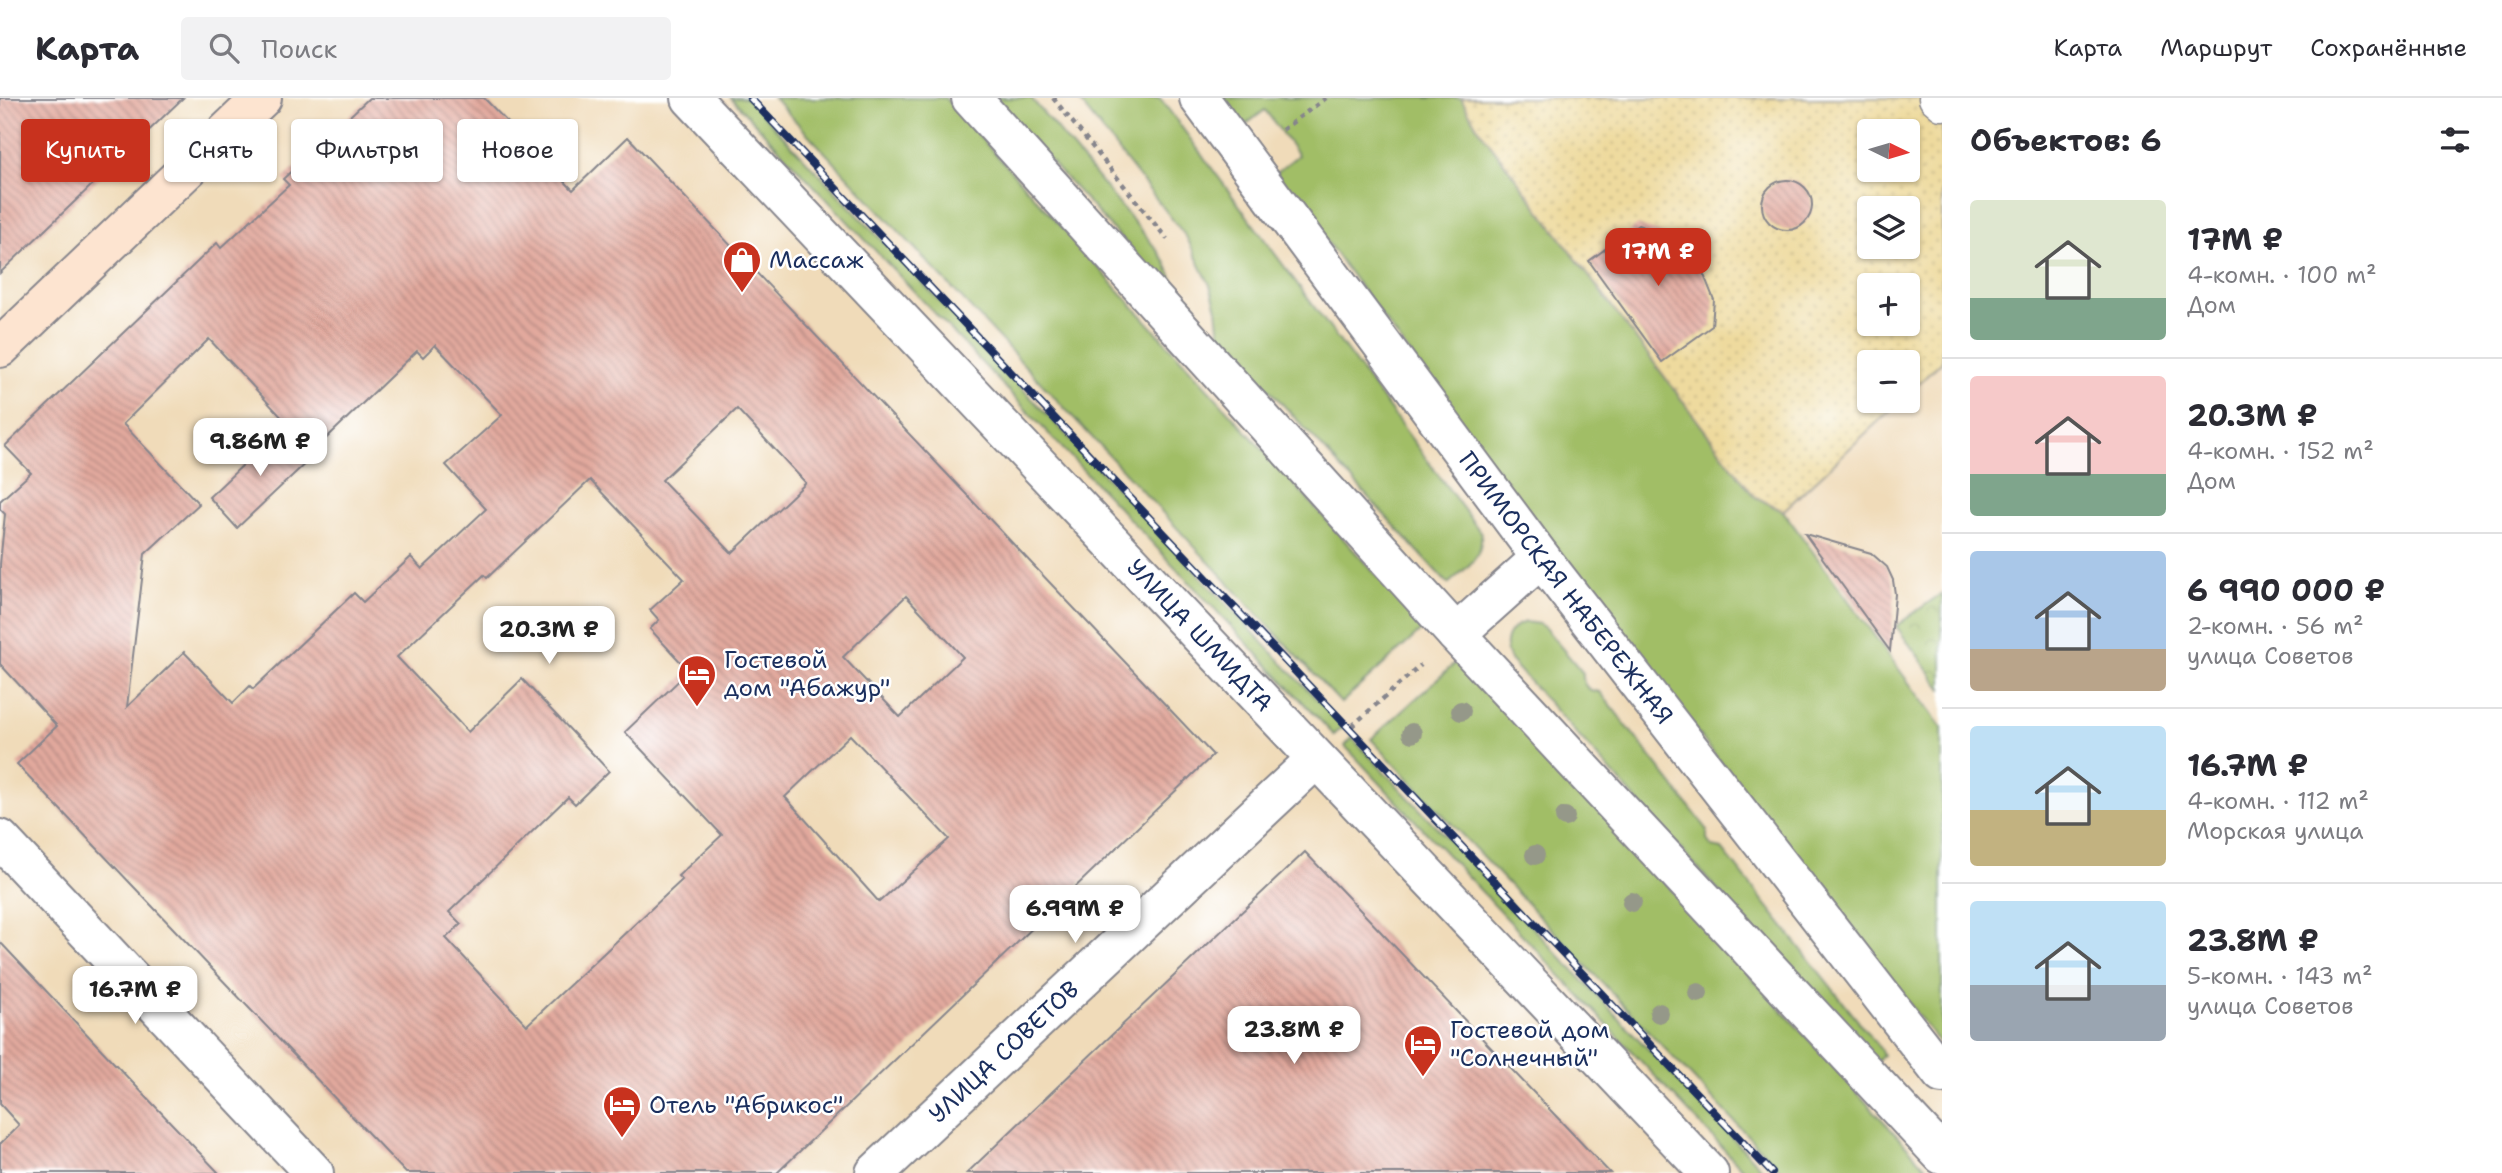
<!DOCTYPE html>
<html lang="ru">
<head>
<meta charset="utf-8">
<style>
	:root { --surface:#fff; --page:#f2f2f3; --text:#2b2b33; --muted:#7c7c81; --line:#e1e1e2; --accent:#c8321e }
	body { margin:0; font-family:"Shantell Sans",sans-serif; background:var(--page); color:var(--text); height:100vh; display:flex; flex-direction:column; font-size:26px; white-space:nowrap }
	* { box-sizing:border-box; margin:0 }
	p { font-size:23px; color:var(--muted) }
	.icon { flex:none; width:38px; height:38px; fill:none; stroke:currentColor; stroke-width:2; stroke-linecap:round; stroke-linejoin:round }
	.map { position:relative; flex:1; overflow:hidden }
	.side { display:flex; flex-direction:column; background:var(--surface); width:560px }
	.side>* { flex:none }
	.banner { position:absolute; left:21px; top:21px; width:665px; height:63px; display:flex; gap:14px }
	.needle { width:46px; rotate:95deg }
	.tools { position:absolute; left:1857px; top:21px; display:grid; gap:14px }
	.tools a { display:grid; place-items:center; width:63px; height:63px; border-radius:7px; background:var(--surface); box-shadow:0 2px 5px #0004; font-size:35px }
	.price { position:absolute; translate:-50% -60px; padding:0 16px; border-radius:14px; background:#fff; color:#222; font-size:23px; line-height:46px; filter:drop-shadow(0 2px 4px #0008) }
	.price::after { content:''; position:absolute; left:50%; top:42px; width:21px; height:16px; margin-left:-10px; background:inherit; clip-path:polygon(0 0,100% 0,50% 100%) }
	.price.current { background:var(--accent); color:#fff }
	ul { padding:0; list-style:none }
	li { display:flex; align-items:center; gap:21px; height:175px; padding:0 28px }
	li+li { border-top:2px solid var(--line) }
	li span { display:grid; place-items:center; flex:none; width:196px; height:140px; border-radius:7px; color:#555 }
	li>.icon { margin-inline-start:auto }
	span .icon { width:84px; height:84px; fill:#fffc; stroke-width:1 }
	li b { font-size:30px }
	h2 { display:flex; justify-content:space-between; align-items:center; height:84px; padding:0 28px; font-size:30px }
	.pill { padding:0 24px; border-radius:7px; background:var(--surface); box-shadow:0 2px 5px #0004; font-size:24px; line-height:63px }
	.pill.current { background:var(--accent); color:#fff }
	header { display:flex; align-items:center; gap:42px; box-sizing:border-box; height:98px; padding:0 35px; background:var(--surface); border-bottom:2px solid var(--line) }
	header strong { font-size:33px }
	nav { display:flex; gap:38px; margin-inline-start:auto; font-size:24px }
	.search { width:490px; height:63px; background:var(--page); display:flex; align-items:center; gap:18px; box-sizing:border-box; padding:0 24px; border-radius:7px; color:var(--muted); font-size:26px }
	main { display:flex; flex:1; min-height:0 }
	.map>svg:first-child { display:block }
	.green { fill:#a1be66; stroke:#5e7662; stroke-width:2 }
	.sand { fill:url(#sand-dots); stroke:#84847e; stroke-width:2; fill-rule:evenodd }
	.park { fill:url(#park-crowns); stroke:#5e7662; stroke-width:2 }
	.building { fill:url(#building-back-hatch); fill-rule:evenodd }
	.lines { fill:none; stroke-linecap:round; stroke-linejoin:round }
	.lane-casing { stroke:#86858c; stroke-width:35 }
	.street-casing { stroke:#86858c; stroke-width:42 }
	.secondary-casing { stroke:#86858c; stroke-width:42 }
	.path { stroke:#86858c; stroke-width:4.5; stroke-dasharray:5 5; stroke-linecap:butt }
	.lane { stroke:#fff; stroke-width:32 }
	.street { stroke:#fff; stroke-width:38 }
	.secondary { stroke:#fde4d0; stroke-width:38 }
	.rail-casing { stroke:#1b2f5e; stroke-width:8 }
	.rail { stroke:#fff; stroke-width:5; stroke-dasharray:16; stroke-linecap:butt }
	.tree { fill:#959889 }
	.labels { text-anchor:middle; dominant-baseline:central; stroke-width:5; stroke-linejoin:round; paint-order:stroke }
	.poi-label { font-size:24px; fill:#1b2f5e; stroke:#fff; text-anchor:start }
	.street-label { font-size:24px; fill:#1b2f5e; stroke:#fff }
</style>
</head>
<body>
<header>
<strong>Карта</strong>
<div class="search"><svg class="icon" aria-label="search" viewBox="0 0 24 24"><circle cx="10" cy="10" r="6"/><path d="M15 15l6 6"/></svg>Поиск</div>
<nav><a>Карта</a><a>Маршрут</a><a>Сохранённые</a></nav>
</header>
<main>
<div class="map">
<svg width="1942" height="1075" viewBox="0 0 1942 1075">
	<defs>
		<pattern id="sand-dots" width="8" height="8" patternUnits="userSpaceOnUse" patternTransform="scale(1.75)"><rect width="8" height="8" fill="#eeda9e"/><path d="M2 2h.1M6 6h.1" fill="none" stroke="#ccbb8a" stroke-width="1.8" stroke-linecap="round"/></pattern>
		<pattern id="park-crowns" width="20" height="18" patternUnits="userSpaceOnUse" patternTransform="scale(1.75)"><rect width="20" height="18" fill="#a1be66"/><path d="M2 6a3 3 0 1 1 6 0M12 15a3 3 0 1 1 6 0" fill="none" stroke="#829b57"/></pattern>
		<pattern id="building-back-hatch" width="6" height="6" patternUnits="userSpaceOnUse" patternTransform="scale(1.75)"><rect width="6" height="6" fill="#e2a99d"/><path d="M-1 5l2 2M0 0l6 6M5-1l2 2" fill="none" stroke="#b68a83"/></pattern>
	</defs>
	<rect width="100%" height="100%" fill="#fff"/>
	<filter id="ink" filterUnits="userSpaceOnUse"><feTurbulence type="fractalNoise" baseFrequency=".0143" numOctaves="2"/><feDisplacementMap in="SourceGraphic" scale="14" xChannelSelector="R" yChannelSelector="G"/><feConvolveMatrix kernelMatrix="1 2 1 2 8 2 1 2 1" color-interpolation-filters="sRGB"/></filter>
	<filter id="wash" filterUnits="userSpaceOnUse"><feTurbulence type="fractalNoise" baseFrequency=".00686" numOctaves="4" result="noise"/><feDisplacementMap in="SourceGraphic" scale="28" xChannelSelector="R" yChannelSelector="G"/><feGaussianBlur stdDeviation="1.57" result="paint"/><feColorMatrix in="noise" values="0 0 0 0 0 0 0 0 0 0 0 0 0 0 0 0 0 1.4 0 .05"/><feComposite in="paint" operator="in"/></filter>
	<g filter="url(#wash)">
		<rect width="100%" height="100%" fill="#f0dbb9"/>
		<g class="green">
			<path d="M731 0H747L1343 629 1334 637Z"/>
			<path d="M774 0H945L1424 530 1341 605Z"/>
			<path d="M993 0H1031L1154 148 1166 165 1179 196 1177 202Z"/>
			<path d="M1077 0H1160L1481 435C1484 461 1465 470 1448 486L1220 238 1217 211 1210 187 1187 140Z"/>
			<path d="M1219 0H1461L1476 27 1754 398 1783 413 1942 630V948L1554 451 1276 75 1298 57 1265 12 1241 30Z"/>
			<path d="M1525 524 1539 526 1545 530 1583 575C1582 588 1588 593 1600 594L1707 731V742L1712 749 1722 751 1881 952 1883 957 1878 963 1871 962 1510 562C1501 545 1507 530 1525 524Z"/>
			<path d="M1460 561 1931 1075H1783L1371 641Z"/>
			<path d="M1352 640 1766 1075H1746L1345 648Z"/>
		</g>
		<path class="sand" d="M1461 0H1942V263L1908 296V264H1869V303H1900L1783 413 1754 398 1476 27ZM1869 33H1908V72H1869ZM1869 110H1908V149H1869ZM1869 187H1908V226H1869Z"/>
		<path class="park" d="M1942 495V591L1896 528Z"/>
		<g id="blocks">
			<g class="building">
				<path d="M0 0H183L0 175Z"/>
				<path d="M369 0H484L573 92 628 39 1213 657 777 1075H406L17 666 57 628 0 566V466L5 416 0 411V403L31 375 5 348 217 145 221 150 289 87 283 81ZM209 241 313 353 417 253 423 259 435 247 502 317 446 367 486 411 422 471 411 459 363 504 354 495 253 591 250 588 233 605 184 554 127 609 145 456 199 406 123 326ZM737 311 806 385 732 455 662 382ZM590 382 684 481 650 512 659 522 650 531 689 573 625 634 722 737 678 778 682 782 527 927 446 840 461 826 449 814 568 699 575 706 609 673 522 581 468 634 397 559 484 477 487 480ZM906 498 963 559 900 619 843 559ZM850 637 949 741 879 804 785 699Z"/>
				<circle cx="1787" cy="107" r="25"/>
				<path d="M1638 127 1670 138 1684 149 1702 172 1714 202 1712 228 1662 264 1589 163Z"/>
				<path d="M282 330 311 360 237 430 209 399Z"/>
				<path d="M1805 436 1871 455 1887 469 1893 482 1895 496 1890 553Z"/>
				<path d="M1305 754 1610 1075H967L1098 950Z"/>
				<path d="M0 844 131 983 219 1075H0V1046L19 1027 0 1006Z"/>
			</g>
		</g>
	</g>
	<g filter="url(#ink)">
		<use href="#blocks" fill-opacity="0" stroke="#86858c" stroke-width="2"/>
		<g class="lines">
			<defs>
				<path id="lane" d="M1935 0 1942 6"/>
				<g id="street">
					<path id="s1" d="M691 0 1709 1075"/>
					<path d="M971 0 1456 536 1942 1057"/>
					<path id="s2" d="M1199 0 1541 460 1942 976"/>
					<path d="M1456 536 1541 460"/>
					<path d="M0 741 314 1075"/>
					<path id="s3" d="M875 1075 1316 661"/>
				</g>
				<path id="secondary" d="M0 250 262 0"/>
			</defs>
			<use href="#lane" class="lane-casing"/>
			<use href="#street" class="street-casing"/>
			<use href="#secondary" class="secondary-casing"/>
			<g class="path">
				<path d="M1053 0 1167 141"/>
				<path d="M1282 32 1326 0"/>
				<path d="M1352 628 1421 567"/>
			</g>
			<use href="#lane" class="lane"/>
			<use href="#street" class="street"/>
			<use href="#secondary" class="secondary"/>
			<defs>
				<path id="rail" d="M750 0 1772 1075"/>
			</defs>
			<use href="#rail" class="rail-casing"/>
			<use href="#rail" class="rail"/>
		</g>
		<g class="tree">
			<circle cx="1461" cy="613" r="10"/>
			<circle cx="1412" cy="635" r="10"/>
			<circle cx="1565" cy="719" r="10"/>
			<circle cx="1535" cy="757" r="10"/>
			<circle cx="1632" cy="804" r="10"/>
			<circle cx="1698" cy="895" r="10"/>
			<circle cx="1659" cy="915" r="10"/>
		</g>
	</g>
	<defs>
		<symbol id="shop-pin" viewBox="-11 -11 22 30"><path d="M0 17L-7.5 6A9.5 9.5 0 1 1 7.5 6Z" fill="#c8321e" stroke="#fff"/><path d="M-5-2.5h2.3a2.7 3.5 0 0 1 5.4 0H5L5.5 6h-11ZM-1.5-2.5h3a1.5 2.3 0 0 0-3 0Z" fill="#fff"/></symbol>
		<symbol id="hotel-pin" viewBox="-11 -11 22 30"><path d="M0 17L-7.5 6A9.5 9.5 0 1 1 7.5 6Z" fill="#c8321e" stroke="#fff"/><path d="M-6-4.5h1.5V1H6V5H4.5V3h-9V5H-6ZM-4 0a1.8 1.8 0 1 1 3.6 0ZM.5 0V-2.5h3Q6-2.5 6 0Z" fill="#fff"/></symbol>
	</defs>
	<g fill-rule="evenodd">
		<use href="#shop-pin" x="720" y="140" width="44" height="60"/>
		<use href="#hotel-pin" x="675" y="554" width="44" height="60"/>
		<use href="#hotel-pin" x="1401" y="924" width="44" height="60"/>
		<use href="#hotel-pin" x="600" y="985" width="44" height="60"/>
	</g>
	<g class="labels">
		<g class="poi-label">
			<text x="769" y="162">Массаж</text>
			<text x="724" y="562">Гостевой<tspan x="724" dy="28">дом "Абажур"</tspan></text>
			<text x="1450" y="932">Гостевой дом<tspan x="1450" dy="28">"Солнечный"</tspan></text>
			<text x="649" y="1007">Отель "Абрикос"</text>
		</g>
		<g class="street-label">
			<text stroke="none"><textPath href="#s2" startOffset="612">ПРИМОРСКАЯ НАБЕРЕЖНАЯ</textPath></text>
			<text stroke="none"><textPath href="#s1" startOffset="740">УЛИЦА ШМИДТА</textPath></text>
			<text stroke="none"><textPath href="#s3" startOffset="177">УЛИЦА СОВЕТОВ</textPath></text>
		</g>
	</g>
</svg>
<div class="tools">
<a><svg class="needle" viewBox="-14 -14 28 28"><path d="M0-13l5 13h-10z" fill="#e53935"/><path d="M0 13l5-13h-10z" fill="#7c7c81"/></svg></a>
<a><svg class="icon" aria-label="layers" viewBox="0 0 24 24"><path d="M12 4l9 5-9 5-9-5zM3 14l9 5 9-5"/></svg></a>
<a>+</a>
<a>−</a>
</div>
<b class="price current" style="left:1658px;top:190px">17M ₽</b>
<b class="price" style="left:260px;top:380px">9.86M ₽</b>
<b class="price" style="left:549px;top:568px">20.3M ₽</b>
<b class="price" style="left:1075px;top:847px">6.99M ₽</b>
<b class="price" style="left:135px;top:928px">16.7M ₽</b>
<b class="price" style="left:1294px;top:968px">23.8M ₽</b>
<div class="banner">
<a class="pill current">Купить</a>
<a class="pill">Снять</a>
<a class="pill">Фильтры</a>
<a class="pill">Новое</a>
</div>
</div>
<section class="side">
<h2>Объектов: 6<svg class="icon" aria-label="filters" viewBox="0 0 24 24"><path d="M4 7h16M4 17h16"/><circle cx="9" cy="7" r="2"/><circle cx="15" cy="17" r="2"/></svg></h2>
<ul>
<li><span style="background:linear-gradient(#dfe7d0 70%,#7fa58c 0)"><svg class="icon" aria-label="home" viewBox="0 0 24 24"><path d="M3 11l9-7 9 7M6 9v11h12V9"/></svg></span><div><b>17M ₽</b><p>4-комн. · 100 m²</p><p>Дом</p></div></li>
<li><span style="background:linear-gradient(#f6c9c9 70%,#7fa58c 0)"><svg class="icon" aria-label="home" viewBox="0 0 24 24"><path d="M3 11l9-7 9 7M6 9v11h12V9"/></svg></span><div><b>20.3M ₽</b><p>4-комн. · 152 m²</p><p>Дом</p></div></li>
<li><span style="background:linear-gradient(#a9c7e8 70%,#b9a48a 0)"><svg class="icon" aria-label="home" viewBox="0 0 24 24"><path d="M3 11l9-7 9 7M6 9v11h12V9"/></svg></span><div><b>6 990 000 ₽</b><p>2-комн. · 56 m²</p><p>улица Советов</p></div></li>
<li><span style="background:linear-gradient(#bfe0f5 60%,#c2b280 0)"><svg class="icon" aria-label="home" viewBox="0 0 24 24"><path d="M3 11l9-7 9 7M6 9v11h12V9"/></svg></span><div><b>16.7M ₽</b><p>4-комн. · 112 m²</p><p>Морская улица</p></div></li>
<li><span style="background:linear-gradient(#bfe0f5 60%,#9aa5b1 0)"><svg class="icon" aria-label="home" viewBox="0 0 24 24"><path d="M3 11l9-7 9 7M6 9v11h12V9"/></svg></span><div><b>23.8M ₽</b><p>5-комн. · 143 m²</p><p>улица Советов</p></div></li>
</ul>
</section>
</main>
</body>
</html>
